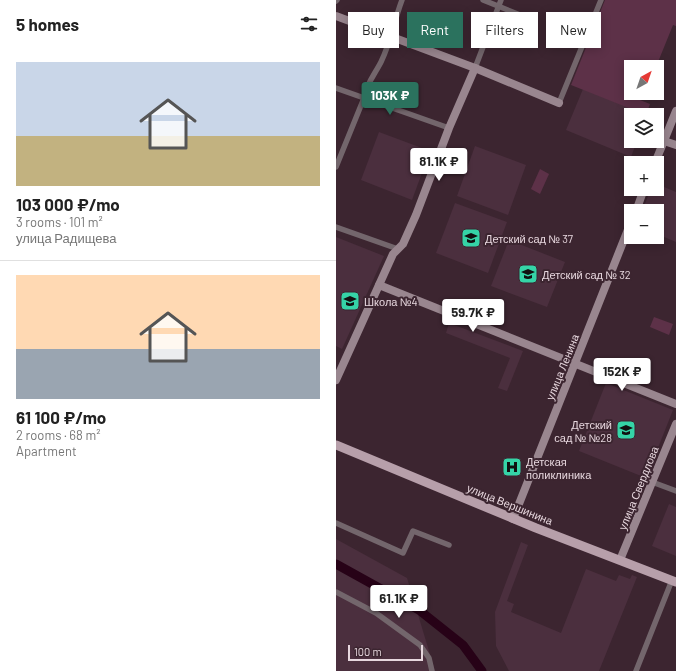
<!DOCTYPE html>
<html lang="en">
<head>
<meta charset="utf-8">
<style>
	:root { --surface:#fff; --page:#f2f2f2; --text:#222; --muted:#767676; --line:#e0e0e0; --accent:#2b725e }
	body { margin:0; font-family:Barlow,sans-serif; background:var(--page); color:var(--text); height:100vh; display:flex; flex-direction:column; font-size:15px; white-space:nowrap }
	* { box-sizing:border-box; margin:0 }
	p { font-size:13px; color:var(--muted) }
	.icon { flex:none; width:22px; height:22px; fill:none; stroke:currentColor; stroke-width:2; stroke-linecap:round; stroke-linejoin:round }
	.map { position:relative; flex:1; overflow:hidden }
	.panel { display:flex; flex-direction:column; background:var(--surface); width:336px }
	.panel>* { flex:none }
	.banner { position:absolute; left:12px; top:12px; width:268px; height:36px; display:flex; gap:8px }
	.needle { width:26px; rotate:40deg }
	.tools { position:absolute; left:288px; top:60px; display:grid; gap:8px }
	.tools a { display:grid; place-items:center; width:40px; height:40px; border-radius:0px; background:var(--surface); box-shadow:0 2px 10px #0003; font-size:20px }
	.scale { position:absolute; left:12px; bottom:10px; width:75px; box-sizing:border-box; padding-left:4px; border:2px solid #e7d7de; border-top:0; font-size:11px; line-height:14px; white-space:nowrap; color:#e7d7de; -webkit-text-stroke:3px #3c2530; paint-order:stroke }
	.price { position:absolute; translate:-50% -34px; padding:0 9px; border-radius:4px; background:#fff; color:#222; font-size:13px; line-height:26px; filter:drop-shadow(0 1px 2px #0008) }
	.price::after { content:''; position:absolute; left:50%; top:24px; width:12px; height:9px; margin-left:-6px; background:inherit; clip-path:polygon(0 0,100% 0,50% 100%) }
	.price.active { background:var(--accent); color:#fff }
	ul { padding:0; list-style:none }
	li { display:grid; align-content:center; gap:8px; height:212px; padding:0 16px }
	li+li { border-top:1px solid var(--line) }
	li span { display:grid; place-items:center; height:124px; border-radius:0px; color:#555 }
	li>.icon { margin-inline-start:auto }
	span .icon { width:72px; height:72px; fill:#fffc; stroke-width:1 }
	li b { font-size:17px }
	h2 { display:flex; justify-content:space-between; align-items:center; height:48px; padding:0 16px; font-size:17px }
	.tag { padding:0 14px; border-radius:0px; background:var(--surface); box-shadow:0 2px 10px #0003; font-size:14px; line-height:36px }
	.tag.active { background:var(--accent); color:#fff }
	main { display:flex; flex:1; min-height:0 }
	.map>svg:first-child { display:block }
	.built { fill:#4b2f3e }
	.green { fill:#5d3148 }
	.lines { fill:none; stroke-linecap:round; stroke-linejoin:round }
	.river { stroke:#270217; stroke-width:9 }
	.street { stroke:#73666c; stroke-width:5.5 }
	.secondary { stroke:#99868f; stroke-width:8 }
	.primary { stroke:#b79faa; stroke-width:9 }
	.labels { text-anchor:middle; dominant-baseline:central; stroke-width:4; stroke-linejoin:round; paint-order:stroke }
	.poi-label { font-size:11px; fill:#e7d7de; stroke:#3c2530; text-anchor:start }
	.street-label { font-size:11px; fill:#e7d7de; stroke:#3c2530 }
</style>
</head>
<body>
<main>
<section class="panel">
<h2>5 homes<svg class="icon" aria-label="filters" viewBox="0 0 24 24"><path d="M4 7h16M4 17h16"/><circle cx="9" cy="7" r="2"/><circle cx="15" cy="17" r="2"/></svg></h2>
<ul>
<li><span style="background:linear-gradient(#c9d6e8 60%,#c2b280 0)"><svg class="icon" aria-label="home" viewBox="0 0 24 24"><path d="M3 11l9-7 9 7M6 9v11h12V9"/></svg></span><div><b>103 000 ₽/mo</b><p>3 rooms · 101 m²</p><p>улица Радищева</p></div></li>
<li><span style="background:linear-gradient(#ffd9b3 60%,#9aa5b1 0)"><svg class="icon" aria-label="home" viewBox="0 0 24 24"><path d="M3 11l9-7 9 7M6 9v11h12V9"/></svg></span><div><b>61 100 ₽/mo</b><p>2 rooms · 68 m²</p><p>Apartment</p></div></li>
</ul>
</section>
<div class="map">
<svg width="340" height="671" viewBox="0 0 340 671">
	<rect width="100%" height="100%" fill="#3c2530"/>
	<g class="built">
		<path d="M247 89 311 115H295V141H301L295 157 230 130Z"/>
		<path d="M43 132 94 151 76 200 25 180Z"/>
		<path d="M139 146 190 165 172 215 121 196Z"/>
		<path d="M321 184 340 192V242L321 234V211H306L315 189H321Z"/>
		<path d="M119 203 171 222 152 273 100 253Z"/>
		<path d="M0 237 48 256 6 349 0 346Z"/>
		<path d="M173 240 229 262 211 307 155 286Z"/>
		<path d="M113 323 187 351 171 391 162 388 174 358 110 333Z"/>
		<path d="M270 383 337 410 310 478 243 451Z"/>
		<path d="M333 504 340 507V556L316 546Z"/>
		<path d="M0 539 71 578 99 671H0Z"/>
		<path d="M185 542 192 545 171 601 178 604 175 612 225 633 250 569 280 581 283 575 294 579 296 575 301 577 263 671H173L160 646 159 612Z"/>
	</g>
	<g class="green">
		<path d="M269 0H340V26L337 25 320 67H295V93H301L299 98 314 104 310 115 235 85Z"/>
		<path d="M204 169 213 174 204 194 195 189Z"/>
		<path d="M318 317 337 324 333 335 314 327Z"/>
	</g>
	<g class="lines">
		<path class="river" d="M0 564 83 610 127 645 146 671"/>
		<g class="street">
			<path d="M147 0 199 21"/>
			<path d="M0 1 1 0"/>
			<path d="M139 68 165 0"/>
			<path d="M0 88 113 128"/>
			<path d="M223 103 265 0"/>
			<path d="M0 167 28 98C30 84 39 74 45 62 55 42 58 21 66 0"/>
			<path d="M0 227 62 249"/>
			<path d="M316 482 340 491"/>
			<path d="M0 523 67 553 77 531 113 545"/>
			<path d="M0 592 40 613 84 645 93 658 96 671"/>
			<path d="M300 671 336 580"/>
		</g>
		<g class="secondary">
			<path d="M0 16 139 68 223 103"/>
			<path d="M328 141 340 145"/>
			<path d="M319 163 340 111"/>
			<path d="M300 211 308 189"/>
			<path d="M43 285 340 404"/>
			<path d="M0 380 57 254 67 244 80 215 113 128 139 68"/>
			<path d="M177 519 295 222"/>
			<path d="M284 560 340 424"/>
		</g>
		<path class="primary" d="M0 445 200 528 340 582"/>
	</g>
	<defs>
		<symbol id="school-square" viewBox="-11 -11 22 22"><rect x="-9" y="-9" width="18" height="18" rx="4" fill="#35d4a7" stroke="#3c2530"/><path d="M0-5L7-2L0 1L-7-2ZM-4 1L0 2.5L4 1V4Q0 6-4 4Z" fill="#111"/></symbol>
		<symbol id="hospital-square" viewBox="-11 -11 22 22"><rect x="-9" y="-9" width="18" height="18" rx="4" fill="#35d4a7" stroke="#3c2530"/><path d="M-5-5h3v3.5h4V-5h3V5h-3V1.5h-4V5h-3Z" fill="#111"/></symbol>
	</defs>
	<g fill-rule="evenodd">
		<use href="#school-square" x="124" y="227" width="22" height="22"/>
		<use href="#school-square" x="181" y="263" width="22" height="22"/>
		<use href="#school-square" x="3" y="290" width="22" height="22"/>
		<use href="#school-square" x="279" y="419" width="22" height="22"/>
		<use href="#hospital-square" x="165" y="456" width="22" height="22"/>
	</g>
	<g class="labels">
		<g class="poi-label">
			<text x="149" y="238">Детский сад № 37</text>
			<text x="206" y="274">Детский сад № 32</text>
			<text x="28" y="301">Школа №4</text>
			<text x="276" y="424" text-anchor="end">Детский<tspan x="276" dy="13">сад № №28</tspan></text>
			<text x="190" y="461">Детская<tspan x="190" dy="13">поликлиника</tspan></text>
		</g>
		<g class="street-label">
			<text transform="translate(226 367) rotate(-68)">улица Ленина</text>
			<text transform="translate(302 488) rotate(-68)">улица Свердлова</text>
			<text transform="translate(174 504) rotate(22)">улица Вершинина</text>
		</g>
	</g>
</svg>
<div class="tools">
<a><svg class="needle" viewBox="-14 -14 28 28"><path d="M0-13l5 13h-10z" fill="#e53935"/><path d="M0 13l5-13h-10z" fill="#767676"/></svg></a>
<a><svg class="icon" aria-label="layers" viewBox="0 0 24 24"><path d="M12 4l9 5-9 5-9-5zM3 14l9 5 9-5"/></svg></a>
<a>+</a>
<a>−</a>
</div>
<div class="scale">100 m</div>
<b class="price active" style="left:54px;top:116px">103K ₽</b>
<b class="price" style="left:103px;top:182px">81.1K ₽</b>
<b class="price" style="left:137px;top:333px">59.7K ₽</b>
<b class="price" style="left:286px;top:392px">152K ₽</b>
<b class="price" style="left:63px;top:619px">61.1K ₽</b>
<div class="banner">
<a class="tag">Buy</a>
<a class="tag active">Rent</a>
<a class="tag">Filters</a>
<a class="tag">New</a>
</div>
</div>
</main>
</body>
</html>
